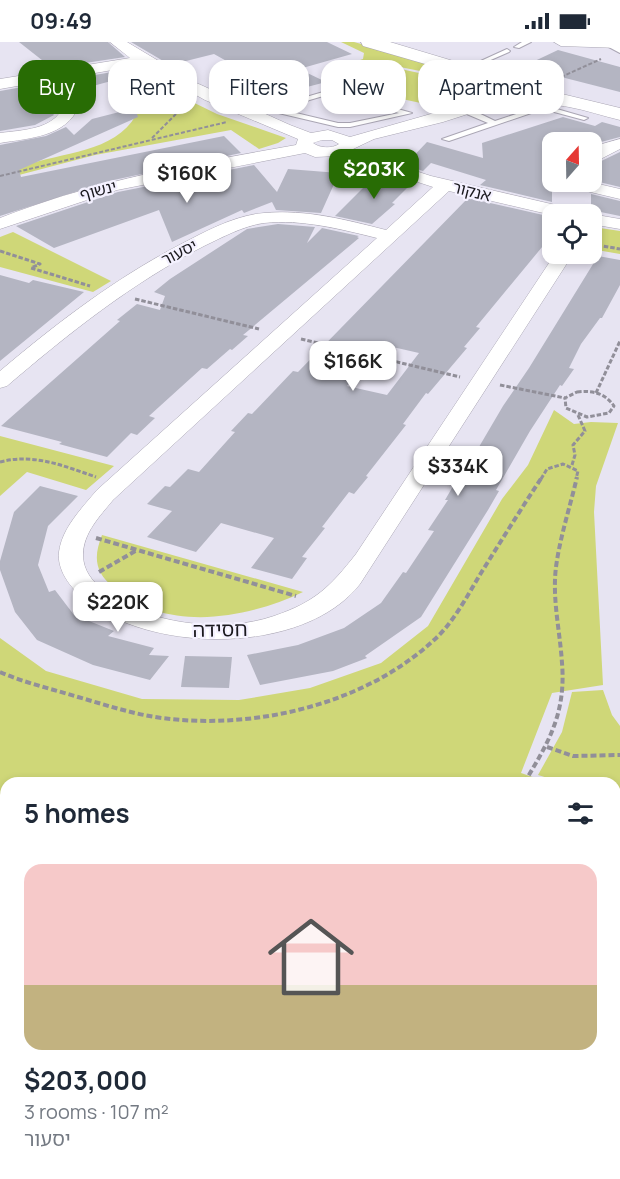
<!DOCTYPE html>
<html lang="en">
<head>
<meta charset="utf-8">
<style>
	:root { --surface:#fff; --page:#f6f6f7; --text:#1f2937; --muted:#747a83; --line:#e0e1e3; --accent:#286c04 }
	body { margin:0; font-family:Manrope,"Noto Sans Hebrew",sans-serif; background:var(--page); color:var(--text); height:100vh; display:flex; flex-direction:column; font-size:22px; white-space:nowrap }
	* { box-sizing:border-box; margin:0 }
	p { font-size:20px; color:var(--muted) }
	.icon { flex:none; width:33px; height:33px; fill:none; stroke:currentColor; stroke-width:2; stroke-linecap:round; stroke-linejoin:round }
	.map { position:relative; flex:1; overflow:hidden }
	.panel { position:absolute; left:0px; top:735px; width:621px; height:402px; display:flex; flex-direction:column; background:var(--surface); border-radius:18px 18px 0 0; box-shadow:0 3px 9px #0003 }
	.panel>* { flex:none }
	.top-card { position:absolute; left:18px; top:18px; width:585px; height:54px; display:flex; gap:12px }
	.needle { width:39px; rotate:20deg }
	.fabs { position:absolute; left:542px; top:90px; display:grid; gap:12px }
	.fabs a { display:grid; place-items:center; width:60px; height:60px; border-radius:12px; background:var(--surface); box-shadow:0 3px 9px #0003; font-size:30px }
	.price { position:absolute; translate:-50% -51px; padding:0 14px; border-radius:12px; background:#fff; color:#222; font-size:20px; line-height:39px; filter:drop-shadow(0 2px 3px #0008) }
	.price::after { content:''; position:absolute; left:50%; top:36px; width:18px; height:14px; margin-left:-9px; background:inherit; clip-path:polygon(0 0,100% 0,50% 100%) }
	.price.selected { background:var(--accent); color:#fff }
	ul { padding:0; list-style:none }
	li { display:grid; align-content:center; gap:12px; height:318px; padding:0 24px }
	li+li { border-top:2px solid var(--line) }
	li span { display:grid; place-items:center; height:186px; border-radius:18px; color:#555 }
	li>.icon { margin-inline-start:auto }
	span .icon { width:108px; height:108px; fill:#fffc; stroke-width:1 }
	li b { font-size:26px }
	h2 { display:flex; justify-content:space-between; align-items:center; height:72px; padding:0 24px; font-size:26px }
	.chip { padding:0 21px; border-radius:18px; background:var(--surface); box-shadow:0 3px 9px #0003; font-size:21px; line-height:54px }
	.chip.selected { background:var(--accent); color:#fff }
	.status { display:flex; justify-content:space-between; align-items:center; height:42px; padding:0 30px; background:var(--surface); direction:ltr }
	.status svg { height:16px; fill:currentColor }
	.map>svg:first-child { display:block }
	.green { fill:#cfd778 }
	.sand { fill:#e6ddb7 }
	.building { fill:#b4b5c2; fill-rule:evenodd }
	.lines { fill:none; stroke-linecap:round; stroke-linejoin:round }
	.lane-casing { stroke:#aaa6b4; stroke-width:2 }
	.street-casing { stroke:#aaa6b4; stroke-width:1 }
	.secondary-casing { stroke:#aaa6b4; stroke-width:1 }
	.path-far3 { stroke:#918f99; stroke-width:2; stroke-dasharray:4 2; stroke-linecap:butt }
	.path-far2 { stroke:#918f99; stroke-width:3; stroke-dasharray:4.5 2; stroke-linecap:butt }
	.path-far1 { stroke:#918f99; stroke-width:4; stroke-dasharray:6 3; stroke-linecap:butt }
	.path { stroke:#918f99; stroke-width:4.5; stroke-dasharray:8 4; stroke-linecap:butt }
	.lane { fill:#fff; fill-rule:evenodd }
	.street { fill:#fff; fill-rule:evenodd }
	.secondary { fill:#fff; fill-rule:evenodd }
	.labels { text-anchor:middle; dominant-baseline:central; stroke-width:4.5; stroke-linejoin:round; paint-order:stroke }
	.far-street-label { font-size:16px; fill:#1a191e; stroke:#f4f1ff }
	.street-label { font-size:20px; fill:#1a191e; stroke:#f4f1ff }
</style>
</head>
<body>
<div class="status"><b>09:49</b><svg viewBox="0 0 49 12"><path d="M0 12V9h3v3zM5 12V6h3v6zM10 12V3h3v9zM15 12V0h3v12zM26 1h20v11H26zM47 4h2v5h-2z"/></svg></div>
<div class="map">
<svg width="620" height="1137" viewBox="0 0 620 1137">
	<rect width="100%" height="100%" fill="#e7e4f2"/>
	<g class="green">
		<path d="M341 0H354L469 32 482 37 489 45C478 57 452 66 436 65L470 39 395 24 372 36 352 32 348 22 363 17 364 11Z"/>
		<path d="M396 26 465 41 430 63 360 48Z"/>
		<path d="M137 44 149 54 172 50 217 72 286 96 278 101 259 107 231 88 95 113 0 138C8 133 16 127 24 124 61 110 115 111 136 73L131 58 118 46Z"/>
		<path d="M600 186 620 189V212L591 207V202Z"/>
		<path d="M13 190 111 239 93 250 0 225V195Z"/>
		<path d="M554 368 574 382 591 380 618 381 596 444 594 470 603 643 552 651 521 731 550 741H6V1131H522L508 1137H0V596L46 629 142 657 239 658 310 646 381 621 428 584 502 457 528 423Z"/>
		<path d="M0 394 114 424 86 448 27 430 0 454Z"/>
		<path d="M102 493 303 550C246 577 167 591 114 546 95 530 93 516 102 493Z"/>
		<path d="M603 648 612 673 620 684V761L615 758V741H564L538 733 562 690 572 650Z"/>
		<path d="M620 981V1137H617L613 1131H615V983Z"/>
	</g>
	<path class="sand" d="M522 1131H613L617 1137H508Z"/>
	<g class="building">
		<path d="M19 0H108L125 15 52 26Z"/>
		<path d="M131 0H327L352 12 299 27 326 40 269 55 264 53 258 55 234 42 257 36 214 12 170 23Z"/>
		<path d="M558 8 620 25V50L522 25Z"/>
		<path d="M141 25 148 29 78 48 66 38Z"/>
		<path d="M28 44 54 73 35 83 0 89V49Z"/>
		<path d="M135 66 138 75 19 128 21 135 224 94 241 111 109 139 0 174V103L46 94 66 85 74 93 92 77Z"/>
		<path d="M563 75 595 84 602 80 620 85V95L601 100 591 106V100H552V160L480 143 486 138 431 121 423 129 405 123 427 100 483 116 482 101Z"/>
		<path d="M620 110V145L591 138V124Z"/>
		<path d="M254 123 277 150 288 127 339 131 321 171 276 168 272 160 244 171 242 168 172 200 159 168 54 206 16 184 118 150Z"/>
		<path d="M375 134 392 137 394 135 412 141 392 161 395 162 372 182 335 174Z"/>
		<path d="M591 152 620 159V174L591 168Z"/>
		<path d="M468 156 552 175V193L476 285 480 286 464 305 467 306 428 352 426 351 403 382 406 383 366 434 368 435 354 452 349 450 322 485 325 486 302 515 307 516 292 537 251 526 274 496 221 481 196 510 147 495 172 469 147 462 165 444 170 445 188 427 199 430 235 390 231 389 248 371 252 372 293 329 298 330ZM384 303 419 311 387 353 347 344Z"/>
		<path d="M278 182 315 185 307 201 322 186 359 194 357 195 359 196 243 293 248 294 232 308 230 307 207 327 202 326 149 374 155 376 137 393 131 391 107 415 59 402 62 400 1 384 120 279 117 278 137 262 160 268 165 254 154 250 170 237 247 187Z"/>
		<path d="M598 214 620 218V243L602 276H600L581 302 569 326 574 327 562 344 560 343 530 389 496 448 499 449 488 468 421 575 365 614 367 616 333 629 260 643 247 613 298 603 344 586 381 561 403 530 406 531 434 489 428 488 448 458H445L473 410H476L503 364 529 326Z"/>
		<path d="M0 233 29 241 33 238 84 250 0 319Z"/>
		<path d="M40 444 78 454 48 484 38 523 49 550 55 548 74 573 114 589 108 594 154 606 149 613 169 614 150 638 93 623 37 598 15 570 0 528V519L14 470Z"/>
		<path d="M185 614 232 615 229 646 181 645Z"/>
	</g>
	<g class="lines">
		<defs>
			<g id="lane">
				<path d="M522 0H531L519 6 514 5Z"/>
				<path d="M605 1H609L620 6V11L605 3Z"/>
				<path d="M507 7 510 9 509 10 477 24 472 23Z"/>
				<path d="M330 48 412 71 350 85H338L270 69 249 75 245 73ZM330 52 399 71 350 81H338L279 67Z"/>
				<path d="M543 63 588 76 584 78 543 67 449 99 442 97 488 81 462 70V66H468L495 79Z"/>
			</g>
			<g id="street">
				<path d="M110 0H127L192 39 290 83 311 91 328 88 350 95 508 50H518L521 53 518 56 443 80 374 97 351 108 431 134 577 168 580 172 552 173 449 149 113 458C100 474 83 491 83 513 83 528 92 539 103 548 145 582 222 592 274 574 315 560 330 545 356 512L555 212H573L360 542C304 614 149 612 83 556 70 545 57 528 59 510 62 486 82 466 97 448L377 196C340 187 302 177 264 181 243 184 223 195 204 204 132 241 69 291 7 344L0 346V329C59 279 121 232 191 197 214 185 239 173 264 171 306 167 347 178 386 188L433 145 338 114 315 115 305 111 117 148 0 187V176C96 138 195 121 296 103L298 97 205 58 141 23 55 38 79 64C66 95 30 96 0 101V91C22 88 53 88 63 65L40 40 0 47V37L130 16ZM322 98H332L339 102C332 107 319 106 313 101Z"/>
				<path d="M554 0H620V6L561 4Z"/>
				<path d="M620 97V107L591 122V109L602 102Z"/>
				<path d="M562 140H590L620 147V157L565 144Z"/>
				<path d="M588 172H591L620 177V187L591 182V172Z"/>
				<path d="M620 856V880L615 882V858Z"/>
			</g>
			<path id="secondary" d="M361 0H390L500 33 524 30 552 37 560 48 558 51 620 66V78C603 74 586 68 569 65 544 60 513 66 491 50L489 43 477 37 363 4ZM524 42 538 45 539 47 524 49 509 45Z"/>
		</defs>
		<use href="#lane" class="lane-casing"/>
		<use href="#street" class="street-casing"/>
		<use href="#secondary" class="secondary-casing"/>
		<g class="path-far3">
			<path d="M561 35 601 17"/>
			<path d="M152 96 189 59"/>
			<path d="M0 134 227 80"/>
		</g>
		<g class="path-far2">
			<path d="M591 202 620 207"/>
			<path d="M0 209 40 222 31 226 90 244"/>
			<path d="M135 257 259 287"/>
			<path d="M301 297 460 335"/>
			<path d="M500 343 565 356"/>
			<path d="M577 350C592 348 605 351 614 364L609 371 587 375 566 366 565 356Z"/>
			<path d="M596 351 620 299"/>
			<path d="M0 420C34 411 64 424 96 435"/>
			<path d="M572 423 575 413 573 403 585 389 578 373"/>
			<path d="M541 437 547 427 563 422 578 429 576 437"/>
		</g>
		<g class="path-far1">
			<path d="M96 496 296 554"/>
			<path d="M99 530 137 508"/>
			<path d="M0 630C25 641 52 647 78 655 106 663 132 672 162 676 254 688 364 663 434 598 454 580 467 554 481 531 501 499 521 467 542 435"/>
			<path d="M547 705 573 714 620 713"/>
			<path d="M524 741C549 700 566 671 562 621 560 589 552 557 556 525 560 495 570 465 577 435"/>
		</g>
		<path class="path" d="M615 1029 620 1026"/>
		<use href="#lane" class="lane"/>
		<use href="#street" class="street"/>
		<use href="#secondary" class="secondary"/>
	</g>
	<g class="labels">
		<g class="far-street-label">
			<text transform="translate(98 148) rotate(-15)">ינשוף</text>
			<text transform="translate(472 149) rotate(14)">אנקור</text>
			<text transform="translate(179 210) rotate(-27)">יסעור</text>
		</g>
		<g class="street-label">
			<text transform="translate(220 587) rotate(-1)">חסידה</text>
		</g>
	</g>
</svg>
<div class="fabs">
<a><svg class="needle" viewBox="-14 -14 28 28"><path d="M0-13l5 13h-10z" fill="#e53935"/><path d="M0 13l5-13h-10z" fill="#747a83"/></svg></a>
<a><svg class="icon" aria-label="locate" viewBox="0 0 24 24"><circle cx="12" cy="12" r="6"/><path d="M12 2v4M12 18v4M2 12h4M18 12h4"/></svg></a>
</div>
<b class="price selected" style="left:374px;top:158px">$203K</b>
<b class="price" style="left:187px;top:162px">$160K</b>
<b class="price" style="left:353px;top:350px">$166K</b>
<b class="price" style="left:458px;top:455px">$334K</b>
<b class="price" style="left:118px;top:591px">$220K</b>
<div class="top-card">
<a class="chip selected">Buy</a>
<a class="chip">Rent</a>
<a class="chip">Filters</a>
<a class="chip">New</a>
<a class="chip">Apartment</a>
</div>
<section class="panel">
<h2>5 homes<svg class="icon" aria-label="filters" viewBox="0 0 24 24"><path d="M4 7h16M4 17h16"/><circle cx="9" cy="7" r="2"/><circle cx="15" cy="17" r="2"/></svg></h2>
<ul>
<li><span style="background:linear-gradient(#f6c9c9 65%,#c2b280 0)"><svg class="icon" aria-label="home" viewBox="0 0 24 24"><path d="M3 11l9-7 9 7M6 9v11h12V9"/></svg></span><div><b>$203,000</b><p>3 rooms · 107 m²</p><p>יסעור</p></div></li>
</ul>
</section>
</div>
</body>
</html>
